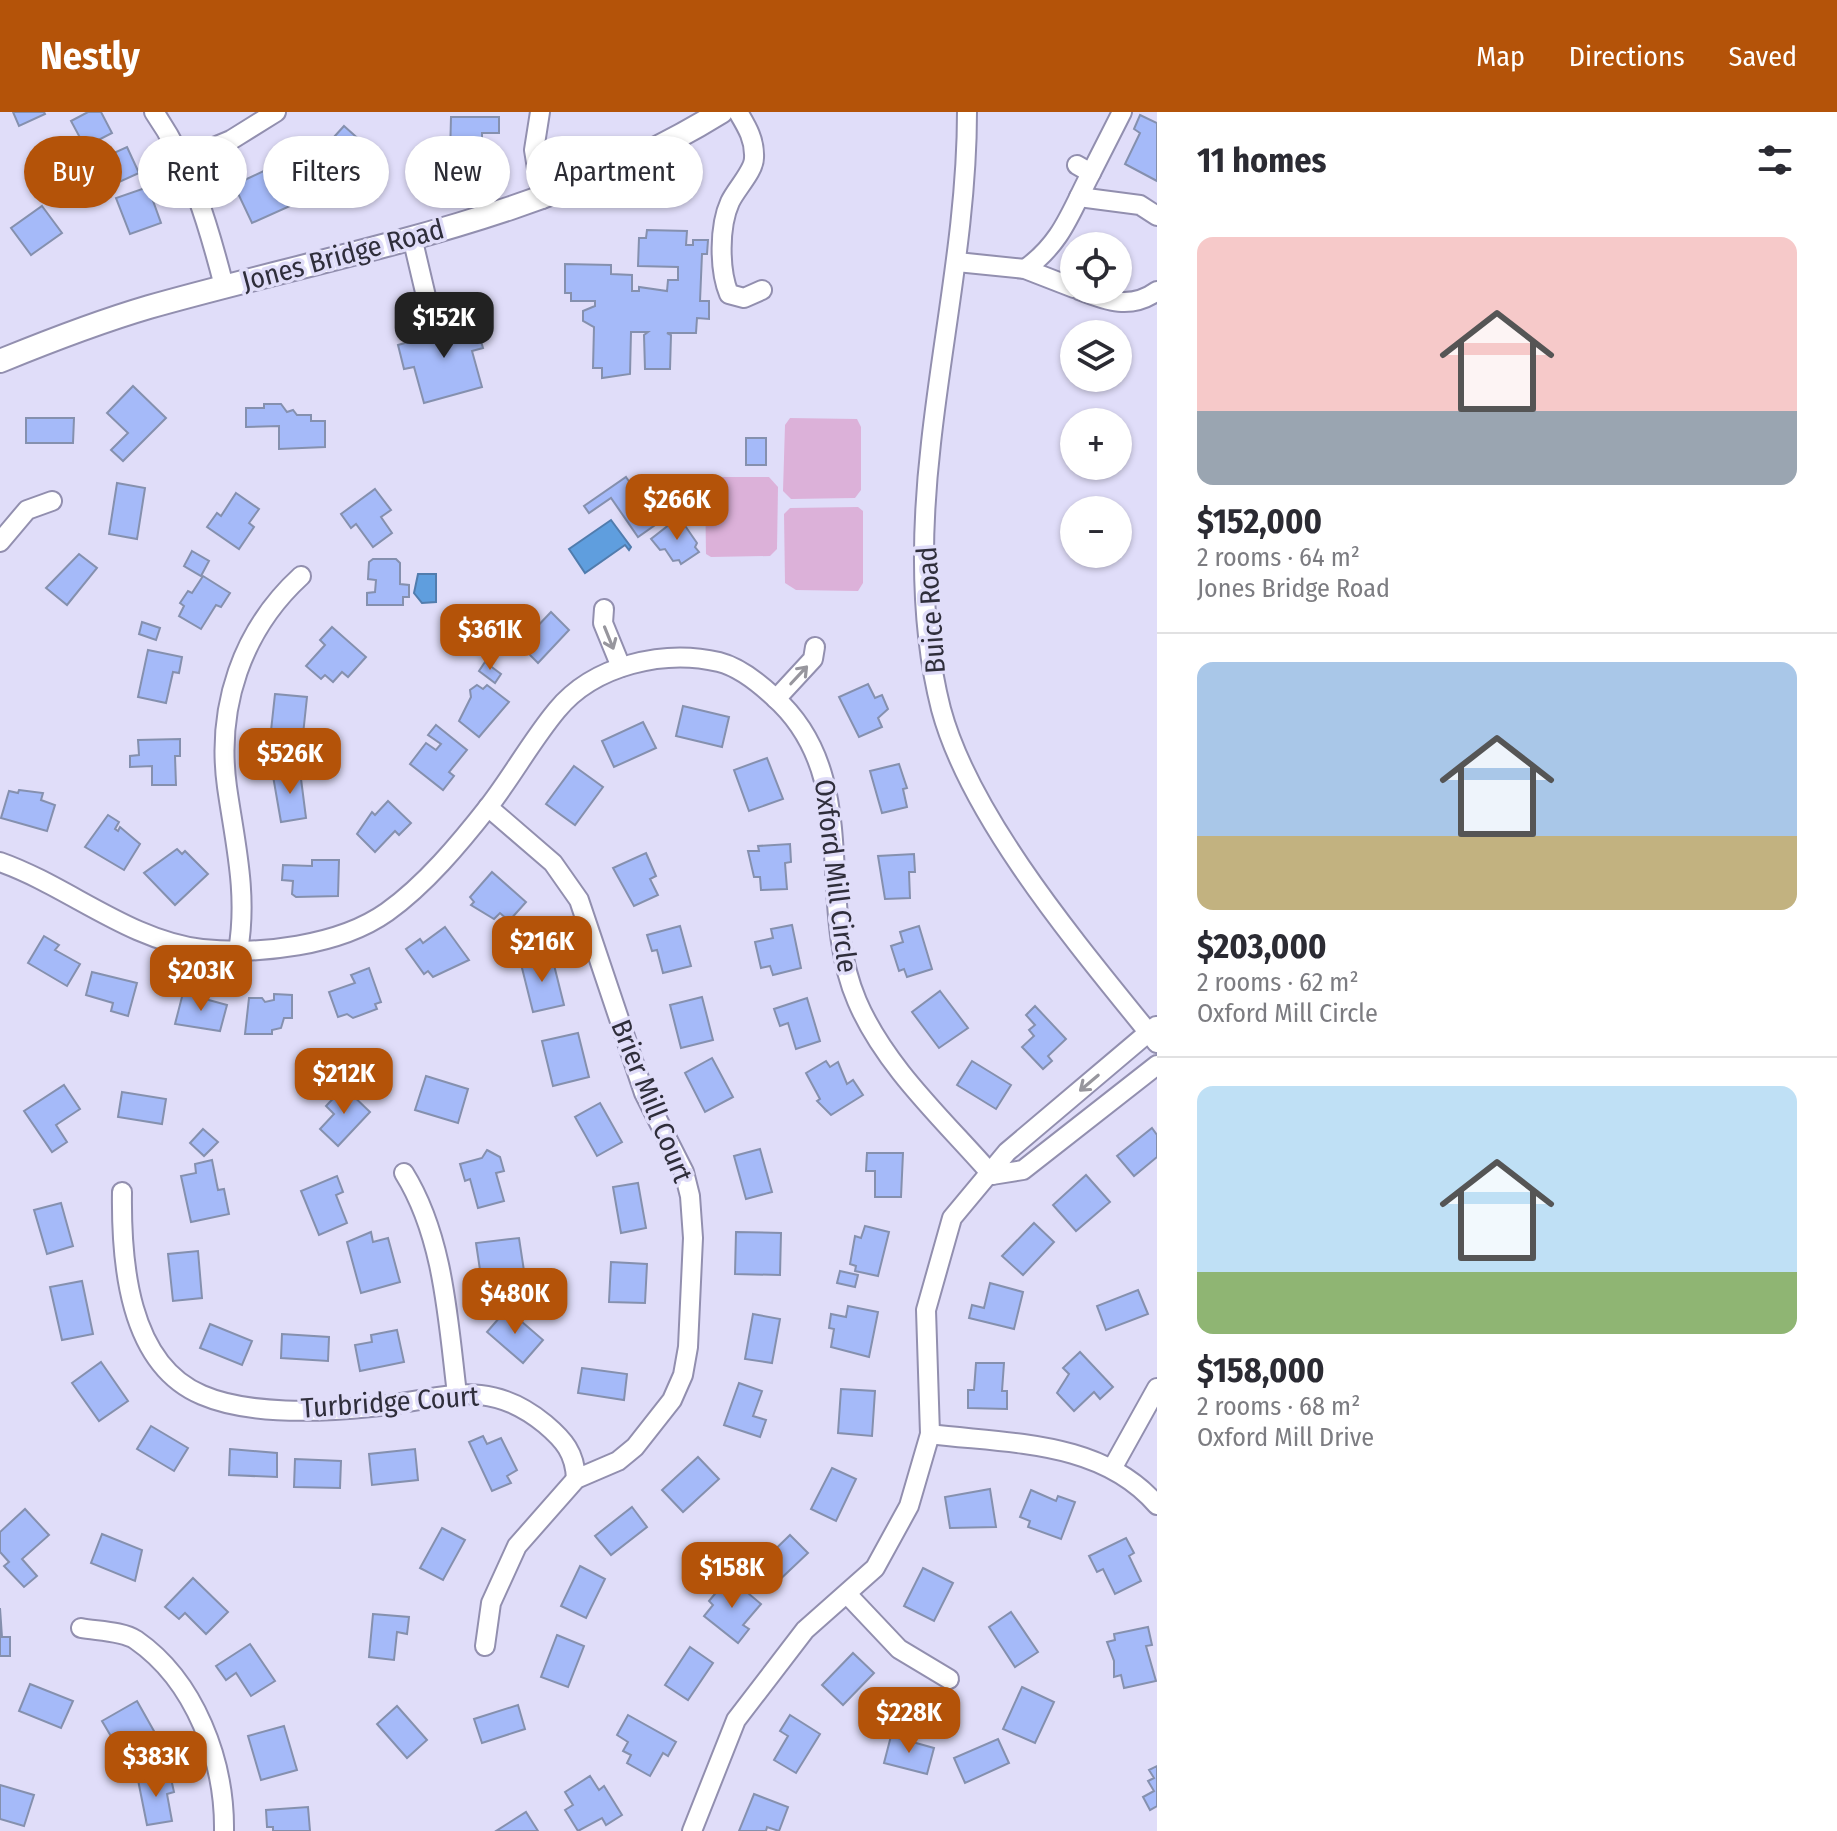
<!DOCTYPE html>
<html lang="en">
<head>
<meta charset="utf-8">
<style>
	:root { --surface:#fff; --page:#f2f2f3; --text:#2b2b33; --muted:#7c7c81; --line:#e1e1e2; --accent:#b45309 }
	body { margin:0; font-family:"Fira Sans Condensed",sans-serif; background:var(--page); color:var(--text); height:100vh; display:flex; flex-direction:column; font-size:30px; white-space:nowrap }
	* { box-sizing:border-box; margin:0 }
	p { font-size:26px; color:var(--muted) }
	.icon { flex:none; width:44px; height:44px; fill:none; stroke:currentColor; stroke-width:2; stroke-linecap:round; stroke-linejoin:round }
	.map { position:relative; flex:1; overflow:hidden }
	.sheet { display:flex; flex-direction:column; background:var(--surface); width:680px }
	.sheet>* { flex:none }
	.guide { position:absolute; left:24px; top:24px; width:760px; height:72px; display:flex; gap:16px }
	.buttons { position:absolute; left:1060px; top:120px; display:grid; gap:16px }
	.buttons a { display:grid; place-items:center; width:72px; height:72px; border-radius:50%; background:var(--surface); box-shadow:0 2px 6px #0004; font-size:40px }
	.price { position:absolute; translate:-50% -68px; padding:0 18px; border-radius:16px; background:var(--accent); color:#fff; font-size:26px; line-height:52px; filter:drop-shadow(0 2px 4px #0008) }
	.price::after { content:''; position:absolute; left:50%; top:48px; width:24px; height:18px; margin-left:-12px; background:inherit; clip-path:polygon(0 0,100% 0,50% 100%) }
	.price.current { background:#222; color:#fff }
	ul { padding:0; list-style:none }
	li { display:grid; align-content:center; gap:16px; height:424px; padding:0 40px }
	li+li { border-top:2px solid var(--line) }
	li span { display:grid; place-items:center; height:248px; border-radius:16px; color:#555 }
	li>.icon { margin-inline-start:auto }
	span .icon { width:144px; height:144px; fill:#fffc; stroke-width:1 }
	li b { font-size:34px }
	h2 { display:flex; justify-content:space-between; align-items:center; height:96px; padding:0 40px; font-size:34px }
	.pill { padding:0 28px; border-radius:36px; background:var(--surface); box-shadow:0 2px 6px #0004; font-size:28px; line-height:72px }
	.pill.current { background:var(--accent); color:#fff }
	header { display:flex; align-items:center; gap:48px; box-sizing:border-box; height:112px; padding:0 40px; background:var(--accent); color:#fff }
	header strong { font-size:38px }
	nav { display:flex; gap:44px; margin-inline-start:auto; font-size:28px }
	main { display:flex; flex:1; min-height:0 }
	.map>svg:first-child { display:block }
	.green { fill:#dcb1d9 }
	.water { fill:#5f9ede; stroke:#517cad; stroke-width:2 }
	.building { fill:#a5baf9; stroke:#8590ae; stroke-width:2 }
	.lines { fill:none; stroke-linecap:round; stroke-linejoin:round }
	.minor-casing { stroke:#928faf; stroke-width:22 }
	.major-casing { stroke:#928faf; stroke-width:26 }
	.minor { stroke:#fff; stroke-width:18 }
	.major { stroke:#fff; stroke-width:22 }
	.oneway { stroke:#97969d }
	.labels { text-anchor:middle; dominant-baseline:central; stroke-width:7; stroke-linejoin:round; paint-order:stroke }
	.street-label { font-size:28px; fill:#2f2e3b; stroke:#e0ddf9 }
</style>
</head>
<body>
<header>
<strong>Nestly</strong>
<nav><a>Map</a><a>Directions</a><a>Saved</a></nav>
</header>
<main>
<div class="map">
<svg width="1157" height="1719" viewBox="0 0 1157 1719">
	<rect width="100%" height="100%" fill="#e0ddf9"/>
	<g class="green">
		<path d="M790 306 857 307 861 315V378L855 386 791 387 783 379 785 313Z"/>
		<path d="M711 365H769L778 375 777 437 770 444 711 445 706 442 705 372Z"/>
		<path d="M858 395 863 399V471L858 479 796 478 785 471 784 402 790 396Z"/>
	</g>
	<g class="water">
		<path d="M611 408 631 435 629 438 625 433 585 461 569 437Z"/>
		<path d="M418 462H436V490L422 491 414 481Z"/>
	</g>
	<g class="building">
		<path d="M13 0H44L45 2 19 14Z"/>
		<path d="M88 0H101L112 21 85 35 71 9Z"/>
		<path d="M1140 3 1157 11V69L1125 52 1140 21 1134 17Z"/>
		<path d="M451 5H499V21H482V44H450Z"/>
		<path d="M344 14 362 30 331 63 314 47Z"/>
		<path d="M127 35 139 61 117 71 105 45Z"/>
		<path d="M272 55 290 94 252 111 234 73Z"/>
		<path d="M148 75 161 111 130 122 116 86Z"/>
		<path d="M42 94 62 121 31 143 11 116Z"/>
		<path d="M647 118 687 119 686 133H693V128H708L707 142H702L700 189H709V207L697 206 696 221H667L671 223 670 257H645L644 223 648 220H631L630 262 602 266V256H593L594 215 583 209V199L595 194V189H571V181H565V152L611 153V162L632 163V179H639V175L667 179 668 168H678V155L638 154 639 126H646Z"/>
		<path d="M440 202 445 220 476 212 483 236 472 239 482 275 424 291 414 255 404 257 398 233 429 224 425 206Z"/>
		<path d="M133 274 166 306 123 349 111 338 128 321 107 301Z"/>
		<path d="M264 292H281L287 300 293 298 297 303H311V309H325V335L279 337V314L246 315V296H264Z"/>
		<path d="M26 306H74L73 331H26Z"/>
		<rect x="746" y="326" width="20" height="27"/>
		<path d="M626 365 658 411 638 425 611 386 589 401 584 394Z"/>
		<path d="M117 371 145 376 137 427 109 422Z"/>
		<path d="M375 377 391 398 381 405 392 421 373 435 356 412 351 416 341 402Z"/>
		<path d="M236 381 259 397 249 411 254 415 239 437 207 415 217 401 221 404Z"/>
		<path d="M679 405 697 431 695 435 699 440 681 452 679 448 673 449 665 437 660 438 651 427Z"/>
		<path d="M192 439 209 449 201 464 184 454Z"/>
		<path d="M79 442 97 456 67 493 46 476Z"/>
		<path d="M373 447H396L400 451V472L409 473V485H403V493H367V481L375 480 376 468 368 467 369 450Z"/>
		<path d="M203 464 230 481 221 495 216 493 201 517 179 504 184 494 180 491 188 479 192 481Z"/>
		<path d="M551 500 569 518 538 551 524 537 534 526 530 522Z"/>
		<path d="M142 510 160 516 156 528 139 522Z"/>
		<path d="M332 515 366 545 348 565 342 560 333 570 325 563 321 567 306 554 325 533 320 528Z"/>
		<path d="M148 538 182 545 179 561 173 560 166 591 138 585Z"/>
		<path d="M485 550 501 562 495 571 479 559Z"/>
		<path d="M868 572 875 586 882 583 888 597 878 606 882 615 859 625 839 585Z"/>
		<path d="M477 573 483 577 487 573 509 590 479 625 459 609 471 585 470 578Z"/>
		<path d="M275 582 307 585 302 632 270 628Z"/>
		<path d="M683 594 729 605 722 635 676 624Z"/>
		<path d="M643 610 656 636 614 655 602 629Z"/>
		<path d="M436 613 467 638 449 660 454 664 443 678 410 652 426 631 436 638 441 632 428 623Z"/>
		<path d="M180 627V644H175L176 673H152V654L130 655V644L139 643 138 628Z"/>
		<path d="M767 646 783 687 749 699 734 658Z"/>
		<path d="M899 652 907 676 903 677 907 695 882 701 870 659Z"/>
		<path d="M574 654 603 675 575 713 546 692Z"/>
		<path d="M300 659 306 706 281 710 273 664Z"/>
		<path d="M19 678 43 681 41 688 55 693 47 719 1 706 9 679 18 681Z"/>
		<path d="M388 689 411 711 399 723 395 719 375 740 357 722 372 700 375 703Z"/>
		<path d="M108 703 119 710 115 717 118 719 120 715 140 732 124 758 85 735Z"/>
		<path d="M790 732 791 750 785 751 787 777 761 778 760 765H754L748 739H759L758 734Z"/>
		<path d="M177 737 182 742 185 739 208 762 175 793 144 761Z"/>
		<path d="M646 741 656 764 650 767 658 783 634 794 613 756Z"/>
		<path d="M914 742 915 760H909L910 786 885 787 878 744Z"/>
		<path d="M312 748H339L338 784 296 785 292 782 293 769 282 768 283 753 312 754Z"/>
		<path d="M492 760 526 790 509 809 500 801 494 807 471 793 474 790 470 785Z"/>
		<path d="M792 813 801 856 773 863 770 854 761 856 755 830 773 826 771 817Z"/>
		<path d="M680 814 691 854 663 861 657 838 652 839 647 823Z"/>
		<path d="M919 814 932 857 907 865 904 857 899 859 891 834 903 830 900 820Z"/>
		<path d="M445 815 469 848 433 865 428 859 424 862 406 837 420 827 423 831Z"/>
		<path d="M44 824 59 833 55 838 80 852 67 874 28 851Z"/>
		<path d="M552 845 564 893 533 900 521 852Z"/>
		<path d="M369 856 381 890 375 892 377 897 353 906 347 902 338 905 329 880 355 871 351 863Z"/>
		<path d="M92 860 137 871 128 904 111 899 113 891 86 883Z"/>
		<path d="M940 879 968 916 939 936 912 900Z"/>
		<path d="M183 881 227 893 220 919 175 912Z"/>
		<path d="M274 882 292 883V906H284L281 916 272 918V922H245L249 886H262L265 890 274 888Z"/>
		<path d="M702 885 713 928 681 936 670 893Z"/>
		<path d="M807 886 820 929 796 937 788 911 780 914 774 897Z"/>
		<path d="M1035 894 1066 927 1048 944 1052 949 1043 957 1022 935 1034 924 1029 918 1035 913 1026 903Z"/>
		<path d="M578 921 589 965 553 974 542 929Z"/>
		<path d="M712 946 733 985 705 1000 685 961Z"/>
		<path d="M826 949 830 955 838 950 847 972 853 968 863 983 831 1003 817 989 820 987 806 961Z"/>
		<path d="M972 949 1011 973 996 997 957 973Z"/>
		<path d="M426 964 468 977 458 1011 415 998Z"/>
		<path d="M64 973 80 997 56 1013 67 1030 52 1040 24 999Z"/>
		<path d="M344 975 370 1000 338 1034 320 1017 334 1002 326 994Z"/>
		<path d="M122 980 166 987 162 1012 118 1005Z"/>
		<path d="M600 991 622 1030 597 1044 575 1005Z"/>
		<path d="M1152 1016 1157 1023V1045L1134 1064 1117 1044Z"/>
		<path d="M203 1017 218 1030 204 1044 190 1031Z"/>
		<path d="M760 1037 772 1080 746 1087 734 1044Z"/>
		<path d="M487 1038 500 1045 504 1059 496 1061 504 1089 478 1096 470 1067 465 1069 460 1052 482 1046Z"/>
		<path d="M867 1041H903L901 1085H875V1059H866Z"/>
		<path d="M212 1048 218 1078 224 1077 229 1102 191 1110 181 1064 196 1061 195 1052Z"/>
		<path d="M1086 1063 1110 1090 1076 1119 1053 1093Z"/>
		<path d="M337 1064 343 1080 336 1083 347 1111 319 1123 301 1079Z"/>
		<path d="M638 1071 646 1116 621 1121 613 1075Z"/>
		<path d="M61 1091 73 1134 47 1142 34 1098Z"/>
		<path d="M1034 1111 1054 1130 1023 1163 1002 1144Z"/>
		<path d="M865 1114 889 1120 878 1164 855 1159 856 1154 850 1152 855 1124 861 1126Z"/>
		<path d="M371 1120 373 1130 388 1126 400 1170 361 1181 347 1130Z"/>
		<path d="M736 1120 781 1121 780 1163 735 1162Z"/>
		<path d="M519 1126 526 1172 483 1178 476 1131Z"/>
		<path d="M198 1139 202 1186 173 1189 168 1142Z"/>
		<path d="M611 1150 647 1152 645 1191 609 1190Z"/>
		<path d="M840 1159 858 1163 855 1175 837 1171Z"/>
		<path d="M82 1169 93 1222 62 1228 50 1175Z"/>
		<path d="M990 1171 1023 1180 1014 1217 969 1206 972 1193 984 1196Z"/>
		<path d="M1138 1178 1148 1202 1106 1218 1097 1194Z"/>
		<path d="M848 1194 878 1200 869 1245 831 1235 834 1217 829 1216 831 1202 846 1205Z"/>
		<path d="M507 1197 543 1228 523 1251 487 1220Z"/>
		<path d="M753 1202 780 1207 772 1251 745 1247Z"/>
		<path d="M210 1212 252 1229 242 1253 200 1236Z"/>
		<path d="M397 1218 404 1250 360 1259 355 1233 372 1230 371 1223Z"/>
		<path d="M282 1222 329 1225 328 1249 281 1246Z"/>
		<path d="M1080 1240 1113 1275 1100 1287 1094 1280 1074 1299 1057 1281 1069 1262 1063 1256Z"/>
		<path d="M101 1250 128 1289 99 1309 72 1271Z"/>
		<path d="M976 1251H1004L1002 1279H1007V1297L968 1296V1278H974Z"/>
		<path d="M582 1256 627 1262 624 1288 578 1281Z"/>
		<path d="M739 1271 762 1279 753 1304 766 1308 760 1325 724 1313Z"/>
		<path d="M841 1277 875 1279 872 1324 838 1321Z"/>
		<path d="M151 1314 188 1336 174 1359 137 1337Z"/>
		<path d="M483 1324 487 1332 501 1326 517 1358 507 1364 511 1371 492 1379 469 1330Z"/>
		<path d="M230 1337 277 1341V1365L229 1363Z"/>
		<path d="M415 1337 418 1368 372 1373 369 1342Z"/>
		<path d="M698 1345 719 1367 683 1400 662 1378Z"/>
		<path d="M295 1347 341 1349 340 1376 294 1375Z"/>
		<path d="M832 1356 856 1367 836 1409 811 1397Z"/>
		<path d="M990 1377 996 1415 950 1416 945 1385Z"/>
		<path d="M1031 1378 1056 1389 1058 1384 1075 1390 1061 1427 1028 1415 1030 1409 1020 1405Z"/>
		<path d="M632 1395 647 1415 611 1443 595 1424Z"/>
		<path d="M25 1397 49 1423 22 1447 37 1464 24 1475 4 1454 9 1450 0 1440V1420Z"/>
		<path d="M442 1416 465 1428 443 1468 420 1456Z"/>
		<path d="M102 1422 142 1438 135 1469 91 1451Z"/>
		<path d="M790 1423 808 1441 773 1474 756 1456Z"/>
		<path d="M1126 1426 1134 1441 1129 1444 1141 1469 1115 1482 1103 1457 1097 1460 1089 1444Z"/>
		<path d="M580 1454 605 1467 586 1506 561 1494Z"/>
		<path d="M923 1456 953 1471 934 1509 904 1494Z"/>
		<path d="M729 1465 761 1492 743 1513 749 1517 738 1531 704 1504 713 1493 709 1489Z"/>
		<path d="M193 1466 228 1500 206 1522 185 1501 179 1507 165 1495Z"/>
		<path d="M0 1496 2 1525H10V1544H0Z"/>
		<path d="M1011 1500 1038 1540 1015 1555 989 1515Z"/>
		<path d="M373 1502 409 1505 407 1522 397 1520 394 1548 369 1545Z"/>
		<path d="M1148 1515 1152 1533 1146 1534 1156 1569 1124 1576 1121 1563 1114 1565V1549L1107 1530 1115 1528 1114 1522Z"/>
		<path d="M557 1523 584 1534 568 1575 541 1565Z"/>
		<path d="M250 1532 275 1569 251 1584 236 1561 226 1568 216 1554Z"/>
		<path d="M690 1535 713 1551 688 1588 665 1573Z"/>
		<path d="M853 1541 874 1561 843 1593 822 1573Z"/>
		<path d="M30 1572 73 1589 61 1616 19 1599Z"/>
		<path d="M1022 1575 1054 1590 1035 1631 1003 1617Z"/>
		<path d="M137 1589 159 1628 125 1648 102 1609Z"/>
		<path d="M518 1593 525 1617 482 1631 474 1607Z"/>
		<path d="M397 1594 427 1628 407 1646 377 1612Z"/>
		<path d="M628 1603 676 1630 668 1644 663 1641 650 1664 627 1651 631 1643 623 1639 628 1630 617 1623Z"/>
		<path d="M790 1603 820 1622 796 1661 774 1648 788 1624 780 1619Z"/>
		<path d="M284 1614 297 1658 261 1668 248 1624Z"/>
		<path d="M891 1624 934 1636 927 1662 884 1651Z"/>
		<path d="M998 1627 1009 1651 965 1671 954 1646Z"/>
		<path d="M1157 1654V1694L1150 1698 1143 1685 1154 1679 1148 1669 1154 1666 1149 1658Z"/>
		<path d="M170 1662 174 1680 167 1682 172 1709 147 1713 138 1668Z"/>
		<path d="M590 1664 599 1678 604 1674 622 1703 606 1713 602 1706 578 1719 565 1698 573 1693 565 1680Z"/>
		<path d="M0 1673 34 1683 24 1714 0 1707Z"/>
		<path d="M754 1682 788 1695 779 1719 767 1715 766 1719H739Z"/>
		<path d="M308 1695 310 1719H273V1715H267L266 1698Z"/>
		<path d="M526 1700 538 1719H496Z"/>
	</g>
	<g class="lines">
		<defs>
			<g id="minor">
				<path d="M154 0C191 53 208 112 224 174"/>
				<path d="M540 0 534 38 542 87"/>
				<path d="M738 0C747 15 755 28 754 46 754 59 736 77 730 90 719 114 719 158 729 182L744 186 762 178"/>
				<path d="M967 0C967 112 943 221 931 331 921 418 919 511 941 597 971 709 1084 840 1157 931"/>
				<path d="M183 48 231 28 276 0"/>
				<path d="M1091 61 1122 0"/>
				<path d="M1079 85 1140 93 1157 104"/>
				<path d="M412 125 429 197"/>
				<path d="M957 150 1025 157 1074 176"/>
				<path d="M1025 157C1062 131 1071 99 1091 61L1077 53"/>
				<path d="M1079 178C1107 189 1131 198 1157 179"/>
				<path d="M0 430 27 398 52 389"/>
				<path d="M604 497 603 511 621 555"/>
				<path d="M776 587 813 547 815 535"/>
				<path d="M0 750C68 774 128 828 202 837 259 843 339 834 387 800 425 773 460 731 489 694 513 663 532 628 557 598 594 553 664 537 719 550 739 555 759 571 774 585 864 665 814 789 857 889 885 955 945 1009 992 1063"/>
				<path d="M238 839C248 782 235 731 227 675 216 595 242 518 301 464"/>
				<path d="M404 1061C444 1125 448 1209 457 1282"/>
				<path d="M992 1063 1023 1058 1157 953"/>
				<path d="M122 1080C121 1149 128 1252 202 1283 248 1303 322 1300 371 1295 440 1289 484 1262 545 1312 564 1328 575 1341 576 1367"/>
				<path d="M930 1322C1009 1332 1101 1328 1157 1393"/>
				<path d="M1113 1355 1157 1276"/>
				<path d="M847 1482 899 1537 949 1567"/>
				<path d="M81 1516C97 1519 123 1519 136 1528 195 1569 225 1649 224 1719"/>
				<path d="M485 1534 491 1491 517 1434 576 1367 618 1349 635 1335 672 1288 683 1263 688 1235 693 1126 690 1084 684 1060 644 981 579 788 553 751 488 695"/>
				<path d="M692 1719 736 1608 805 1518 875 1456 909 1394 930 1322 926 1198 952 1106 1007 1040 1156 914"/>
			</g>
			<path id="major" d="M0 249C49 229 98 210 149 195 343 140 547 108 721 0"/>
		</defs>
		<use href="#minor" class="minor-casing"/>
		<use href="#major" class="major-casing"/>
		<use href="#minor" class="minor"/>
		<use href="#major" class="major"/>
	</g>
	<defs><path id="oneway-shaft" d="M-6 0H5M1.5-3L5.5 0L1.5 3" fill="none" stroke-width="1.6" stroke-linecap="round" stroke-linejoin="round" transform="scale(2)"/></defs>
	<g class="oneway">
		<use href="#oneway-shaft" transform="translate(609 526) rotate(68)"/>
		<use href="#oneway-shaft" transform="translate(799 563) rotate(-47)"/>
		<use href="#oneway-shaft" transform="translate(1089 971) rotate(140)"/>
	</g>
	<g class="labels">
		<g class="street-label">
			<text transform="translate(343 143) rotate(-15)">Jones Bridge Road</text>
			<text transform="translate(931 498) rotate(-94)">Buice Road</text>
			<text transform="translate(836 764) rotate(83)">Oxford Mill Circle</text>
			<text transform="translate(652 989) rotate(68)">Brier Mill Court</text>
			<text transform="translate(390 1290) rotate(-4)">Turbridge Court</text>
		</g>
	</g>
</svg>
<div class="buttons">
<a><svg class="icon" aria-label="locate" viewBox="0 0 24 24"><circle cx="12" cy="12" r="6"/><path d="M12 2v4M12 18v4M2 12h4M18 12h4"/></svg></a>
<a><svg class="icon" aria-label="layers" viewBox="0 0 24 24"><path d="M12 4l9 5-9 5-9-5zM3 14l9 5 9-5"/></svg></a>
<a>+</a>
<a>−</a>
</div>
<b class="price current" style="left:444px;top:248px">$152K</b>
<b class="price" style="left:677px;top:430px">$266K</b>
<b class="price" style="left:490px;top:560px">$361K</b>
<b class="price" style="left:290px;top:684px">$526K</b>
<b class="price" style="left:542px;top:872px">$216K</b>
<b class="price" style="left:201px;top:901px">$203K</b>
<b class="price" style="left:344px;top:1004px">$212K</b>
<b class="price" style="left:515px;top:1224px">$480K</b>
<b class="price" style="left:732px;top:1498px">$158K</b>
<b class="price" style="left:909px;top:1643px">$228K</b>
<b class="price" style="left:156px;top:1687px">$383K</b>
<div class="guide">
<a class="pill current">Buy</a>
<a class="pill">Rent</a>
<a class="pill">Filters</a>
<a class="pill">New</a>
<a class="pill">Apartment</a>
</div>
</div>
<section class="sheet">
<h2>11 homes<svg class="icon" aria-label="filters" viewBox="0 0 24 24"><path d="M4 7h16M4 17h16"/><circle cx="9" cy="7" r="2"/><circle cx="15" cy="17" r="2"/></svg></h2>
<ul>
<li><span style="background:linear-gradient(#f6c9c9 70%,#9aa5b1 0)"><svg class="icon" aria-label="home" viewBox="0 0 24 24"><path d="M3 11l9-7 9 7M6 9v11h12V9"/></svg></span><div><b>$152,000</b><p>2 rooms · 64 m²</p><p>Jones Bridge Road</p></div></li>
<li><span style="background:linear-gradient(#a9c7e8 70%,#c2b280 0)"><svg class="icon" aria-label="home" viewBox="0 0 24 24"><path d="M3 11l9-7 9 7M6 9v11h12V9"/></svg></span><div><b>$203,000</b><p>2 rooms · 62 m²</p><p>Oxford Mill Circle</p></div></li>
<li><span style="background:linear-gradient(#bfe0f5 75%,#8fb573 0)"><svg class="icon" aria-label="home" viewBox="0 0 24 24"><path d="M3 11l9-7 9 7M6 9v11h12V9"/></svg></span><div><b>$158,000</b><p>2 rooms · 68 m²</p><p>Oxford Mill Drive</p></div></li>
</ul>
</section>
</main>
</body>
</html>
